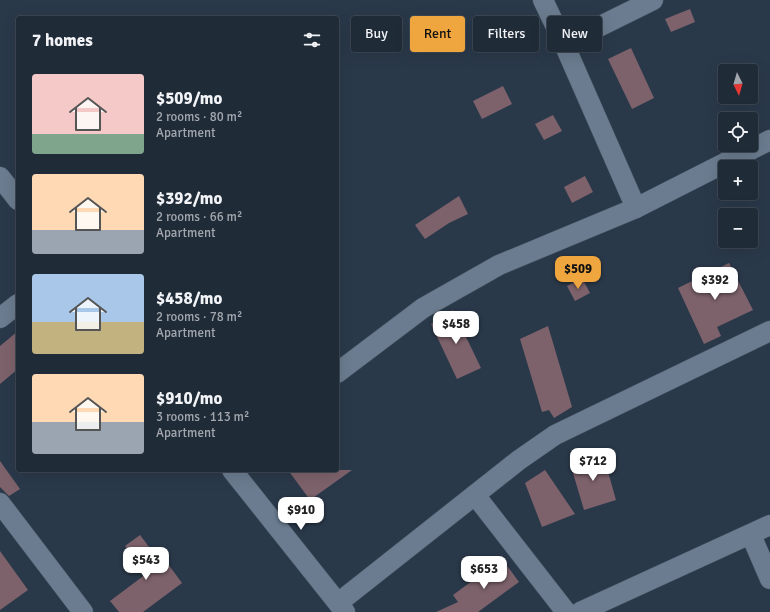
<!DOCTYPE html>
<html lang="en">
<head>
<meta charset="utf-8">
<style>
	:root { --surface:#202b38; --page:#2d3743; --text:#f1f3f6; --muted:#a2a7ae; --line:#3d4753; --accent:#f0a63e }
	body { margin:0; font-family:Signika,sans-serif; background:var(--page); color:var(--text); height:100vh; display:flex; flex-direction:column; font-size:15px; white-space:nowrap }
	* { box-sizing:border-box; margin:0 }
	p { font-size:13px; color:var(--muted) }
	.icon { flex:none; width:22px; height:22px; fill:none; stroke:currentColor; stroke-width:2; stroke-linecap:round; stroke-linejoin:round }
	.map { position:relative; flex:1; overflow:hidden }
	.side { position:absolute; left:16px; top:16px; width:323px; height:456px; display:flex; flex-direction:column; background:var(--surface); border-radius:4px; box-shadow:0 4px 16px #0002,0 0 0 1px var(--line) }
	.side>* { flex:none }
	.guide { position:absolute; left:351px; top:16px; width:359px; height:36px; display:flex; gap:8px }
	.needle { width:26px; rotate:175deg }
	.tools { position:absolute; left:718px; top:64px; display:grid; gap:8px }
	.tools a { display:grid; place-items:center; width:40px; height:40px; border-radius:4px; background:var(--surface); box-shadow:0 4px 16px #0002,0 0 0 1px var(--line); font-size:20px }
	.price { position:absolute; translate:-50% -34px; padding:0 9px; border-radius:8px; background:#fff; color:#222; font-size:13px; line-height:26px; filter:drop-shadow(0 1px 2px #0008) }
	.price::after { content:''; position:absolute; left:50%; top:24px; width:12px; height:9px; margin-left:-6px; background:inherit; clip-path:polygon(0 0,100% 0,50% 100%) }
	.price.selected { background:var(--accent); color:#111 }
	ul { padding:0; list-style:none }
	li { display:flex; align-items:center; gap:12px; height:100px; padding:0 16px }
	li span { display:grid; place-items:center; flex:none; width:112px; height:80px; border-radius:4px; color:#555 }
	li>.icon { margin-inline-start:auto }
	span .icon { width:48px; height:48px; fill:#fffc; stroke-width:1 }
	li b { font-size:17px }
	h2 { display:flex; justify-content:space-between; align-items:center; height:48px; padding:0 16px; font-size:17px }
	.chip { padding:0 14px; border-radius:4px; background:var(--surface); box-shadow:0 4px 16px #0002,0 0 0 1px var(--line); font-size:14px; line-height:36px }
	.chip.selected { background:var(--accent); color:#111 }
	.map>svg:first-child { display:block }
	.building { fill:#7d626b }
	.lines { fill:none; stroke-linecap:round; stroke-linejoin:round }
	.minor-casing { stroke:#475563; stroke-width:21 }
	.minor { stroke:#6b7c90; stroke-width:20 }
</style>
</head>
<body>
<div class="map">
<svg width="770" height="612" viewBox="0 0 770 612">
	<rect width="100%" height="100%" fill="#2a394a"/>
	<g class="building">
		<path d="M690 9 695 22 671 32 665 19Z"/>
		<path d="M631 48 654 98 632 109 608 59Z"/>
		<path d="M503 86 512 104 482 119 473 101Z"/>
		<path d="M553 115 562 131 544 140 535 124Z"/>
		<path d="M585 176 593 192 572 203 564 187Z"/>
		<path d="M459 196 468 214 449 223 425 239 415 225Z"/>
		<path d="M729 263 753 310 717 327 721 336 704 344 678 288Z"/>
		<path d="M582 278 590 293 575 301 567 286Z"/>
		<path d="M453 310 481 368 457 379 431 324Z"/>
		<path d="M548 326 572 407 554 418 549 410 542 412 520 339Z"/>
		<path d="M18 331V369L0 384V346Z"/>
		<path d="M603 454 616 500 584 510 570 463Z"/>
		<path d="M0 461 20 489 9 496 0 487Z"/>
		<path d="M288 470H352L310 500Z"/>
		<path d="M545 470 575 514 542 527 525 483Z"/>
		<path d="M140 535 161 563 165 560 182 583 143 612H119L110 601 146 574 125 546Z"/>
		<path d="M0 551 28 590 0 610Z"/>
		<path d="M502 559 519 582 478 612H436L458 602 453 595Z"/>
	</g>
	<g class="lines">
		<defs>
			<g id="minor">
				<path d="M543 0 564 44 636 208"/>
				<path d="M564 44 653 0"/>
				<path d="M0 177 18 200"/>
				<path d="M0 318 18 304"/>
				<path d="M337 373 423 308 499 265 636 208 770 140"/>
				<path d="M232 470 345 612"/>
				<path d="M475 495 566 612"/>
				<path d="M0 503 83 612"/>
				<path d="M751 535 770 579"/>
				<path d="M338 603 519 460 555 435 770 331"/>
				<path d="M580 612 770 525"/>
			</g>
		</defs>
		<use href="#minor" class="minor-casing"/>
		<use href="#minor" class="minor"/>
	</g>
</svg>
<div class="tools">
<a><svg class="needle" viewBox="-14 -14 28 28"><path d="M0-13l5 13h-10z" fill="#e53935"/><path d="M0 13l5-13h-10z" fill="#a2a7ae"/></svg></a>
<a><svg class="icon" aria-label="locate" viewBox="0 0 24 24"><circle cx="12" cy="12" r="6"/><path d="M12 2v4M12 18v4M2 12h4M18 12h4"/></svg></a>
<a>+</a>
<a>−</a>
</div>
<b class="price selected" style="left:578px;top:290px">$509</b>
<b class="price" style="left:715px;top:301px">$392</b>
<b class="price" style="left:456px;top:345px">$458</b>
<b class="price" style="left:593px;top:482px">$712</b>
<b class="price" style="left:301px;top:531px">$910</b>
<b class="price" style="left:146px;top:581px">$543</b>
<b class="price" style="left:484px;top:590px">$653</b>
<div class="guide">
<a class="chip">Buy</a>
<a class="chip selected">Rent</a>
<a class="chip">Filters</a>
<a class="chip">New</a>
</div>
<section class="side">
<h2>7 homes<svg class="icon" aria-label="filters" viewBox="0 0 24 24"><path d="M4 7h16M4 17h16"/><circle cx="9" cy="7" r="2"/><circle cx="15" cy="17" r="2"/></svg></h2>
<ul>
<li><span style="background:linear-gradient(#f6c9c9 75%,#7fa58c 0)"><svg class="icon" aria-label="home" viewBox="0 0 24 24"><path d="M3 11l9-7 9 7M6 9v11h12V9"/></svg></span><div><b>$509/mo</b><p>2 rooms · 80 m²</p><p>Apartment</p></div></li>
<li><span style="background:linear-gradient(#ffd9b3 70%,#9aa5b1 0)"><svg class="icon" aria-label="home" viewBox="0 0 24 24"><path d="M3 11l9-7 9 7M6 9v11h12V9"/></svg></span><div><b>$392/mo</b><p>2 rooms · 66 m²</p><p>Apartment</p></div></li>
<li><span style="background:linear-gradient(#a9c7e8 60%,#c2b280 0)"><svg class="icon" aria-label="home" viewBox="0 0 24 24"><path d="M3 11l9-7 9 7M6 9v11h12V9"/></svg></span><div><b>$458/mo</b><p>2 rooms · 78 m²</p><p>Apartment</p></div></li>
<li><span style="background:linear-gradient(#ffd9b3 60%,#9aa5b1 0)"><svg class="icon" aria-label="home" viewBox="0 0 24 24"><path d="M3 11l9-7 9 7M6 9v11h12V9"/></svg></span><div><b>$910/mo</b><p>3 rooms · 113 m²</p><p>Apartment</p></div></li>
</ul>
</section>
</div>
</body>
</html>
